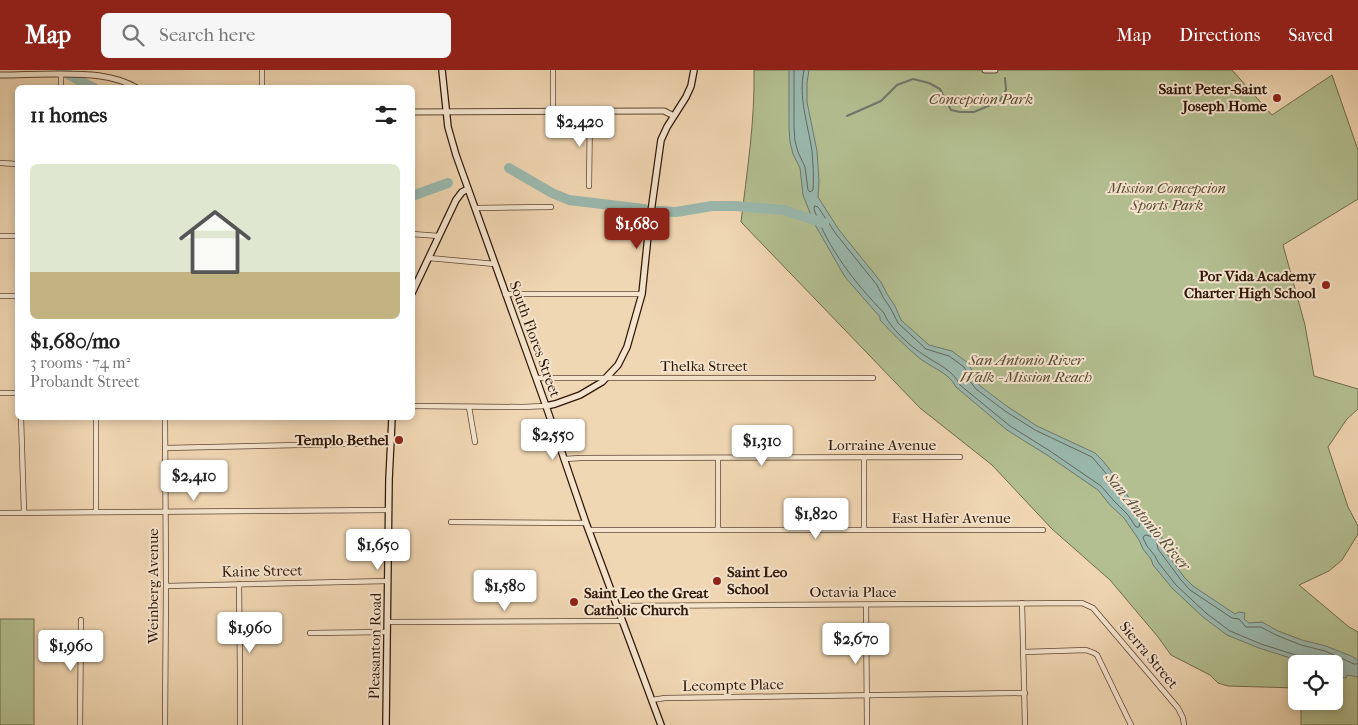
<!DOCTYPE html>
<html lang="en">
<head>
<meta charset="utf-8">
<style>
	:root { --surface:#fff; --page:#f6f6f6; --text:#222; --muted:#767676; --accent:#8f2418 }
	body { margin:0; font-family:"IM FELL French Canon",serif; background:var(--page); color:var(--text); height:100vh; display:flex; flex-direction:column; font-size:19px; white-space:nowrap }
	* { box-sizing:border-box; margin:0 }
	p { font-size:16px; color:var(--muted) }
	.icon { flex:none; width:28px; height:28px; fill:none; stroke:currentColor; stroke-width:2; stroke-linecap:round; stroke-linejoin:round }
	.map { position:relative; flex:1; overflow:hidden }
	.side { position:absolute; left:15px; top:15px; width:400px; height:335px; display:flex; flex-direction:column; background:var(--surface); border-radius:8px; box-shadow:0 2px 8px #0003 }
	.side>* { flex:none }
	.tools { position:absolute; left:1288px; top:585px; display:grid; gap:10px }
	.tools a { display:grid; place-items:center; width:55px; height:55px; border-radius:8px; background:var(--surface); box-shadow:0 2px 8px #0003; font-size:25px }
	.price { position:absolute; translate:-50% -42px; padding:0 11px; border-radius:5px; background:#fff; color:#222; font-size:16px; line-height:32px; filter:drop-shadow(0 1px 2px #0008) }
	.price::after { content:''; position:absolute; left:50%; top:30px; width:15px; height:11px; margin-left:-8px; background:inherit; clip-path:polygon(0 0,100% 0,50% 100%) }
	.price.active { background:var(--accent); color:#fff }
	ul { padding:0; list-style:none }
	li { display:grid; align-content:center; gap:10px; height:265px; padding:0 15px }
	li span { display:grid; place-items:center; height:155px; border-radius:8px; color:#555 }
	li>.icon { margin-inline-start:auto }
	span .icon { width:90px; height:90px; fill:#fffc; stroke-width:1 }
	li b { font-size:21px }
	h2 { display:flex; justify-content:space-between; align-items:center; height:60px; padding:0 15px; font-size:21px }
	header { display:flex; align-items:center; gap:30px; box-sizing:border-box; height:70px; padding:0 25px; background:var(--accent); color:#fff }
	header strong { font-size:24px }
	nav { display:flex; gap:28px; margin-inline-start:auto; font-size:18px }
	.search { width:350px; height:45px; background:var(--page); display:flex; align-items:center; gap:12px; box-sizing:border-box; padding:0 18px; border-radius:8px; color:var(--muted); font-size:19px }
	.map>svg:first-child { display:block }
	.green { fill:#b3bf91; stroke:#716b4c }
	.water { fill:#9ab9af; stroke:#6f786c }
	.lines { fill:none; stroke-linecap:round; stroke-linejoin:round }
	.shore { stroke:#64685c; stroke-width:1 }
	.stream { stroke:#6f786c; stroke-width:2 }
	.river { stroke:#9ab9af; stroke-width:10 }
	.minor-casing { stroke:#5f4733; stroke-width:6 }
	.tertiary-casing { stroke:#5f4733; stroke-width:7 }
	.secondary-casing { stroke:#2f1708; stroke-width:8 }
	.minor { stroke:#f5e5ce; stroke-width:4.5 }
	.tertiary { stroke:#f5e5ce; stroke-width:5 }
	.secondary { stroke:#f5e5ce; stroke-width:5.5 }
	.poi-dot { fill:#8f2418; stroke:#f5e5ce; stroke-width:2 }
	.labels { text-anchor:middle; dominant-baseline:central; stroke-width:4; stroke-linejoin:round; paint-order:stroke }
	.poi-label { font-size:15px; font-weight:bold; fill:#2f1708; stroke:#f5e5ce; text-anchor:end }
	.park-label { font-size:15px; font-style:italic; fill:#574931; stroke:#f5e5ce }
	.street-label { font-size:15px; fill:#2f1708; stroke:#f5e5ce }
	.water-label { font-size:16px; font-style:italic; fill:#545042; stroke:#f5e5ce }
</style>
</head>
<body>
<header>
<strong>Map</strong>
<div class="search"><svg class="icon" aria-label="search" viewBox="0 0 24 24"><circle cx="10" cy="10" r="6"/><path d="M15 15l6 6"/></svg>Search here</div>
<nav><a>Map</a><a>Directions</a><a>Saved</a></nav>
</header>
<div class="map">
<svg width="1358" height="655" viewBox="0 0 1358 655">
	<rect width="100%" height="100%" fill="#f0d7b3"/>
	<filter id="stains"><feTurbulence type="fractalNoise" baseFrequency=".004" numOctaves="4"/><feColorMatrix values="0 0 0 0 .2 0 0 0 0 .09 0 0 0 0 .02 0 0 0 .5 -.17"/></filter>
	<radialGradient id="worn" r=".72"><stop offset=".6" stop-color="#630" stop-opacity="0"/><stop offset="1" stop-color="#630" stop-opacity=".3"/></radialGradient>
	<g class="green">
		<path d="M754 0H1232L1272 45 1332 5 1358 80V129L1283 175 1305 255 1314 306 1358 319V339L1347 349 1328 377 1348 437 1358 456V464L1342 490 1329 501 1299 515 1349 557 1358 562V655H1301V631H1334V594H1296V618L1228 616 1218 613 1210 605 1171 585 1158 567 1110 510 1052 459 992 395 920 338 741 152C747 102 755 51 754 0Z"/>
		<rect x="0" y="549" width="34" height="106"/>
	</g>
	<path class="water" d="M789 0H809L807 13V32L817 81 819 111 818 127 839 160 881 212 887 224 895 236 901 250 929 275 952 281 968 293 973 302V307L980 316 1008 337 1037 356 1095 383 1104 392 1119 412 1131 431 1144 443C1144 451 1145 456 1150 461L1155 462 1162 467V477L1184 507 1193 516 1235 544 1239 542 1245 543 1244 549 1249 553 1262 552 1278 561 1302 570 1326 576 1351 586 1358 590V607L1347 605 1346 608H1345L1334 604V594H1310L1300 591 1259 578 1227 565 1203 547 1172 518 1153 495 1151 489 1143 479 1139 470 1124 448 1110 435 1098 420 1047 385 1007 360 956 317C949 302 929 297 917 286 904 275 892 263 880 250V247L845 207 814 153 803 125 800 98 793 84 790 72 789 58Z"/>
	<g class="lines">
		<g class="shore">
			<path d="M794 0V57L795 71 798 82 805 97 808 120 810 122 813 120C814 107 813 94 812 81 808 54 798 28 804 0"/>
			<path d="M815 136 818 137 836 164 877 215 883 227 891 239 898 253 926 279 949 286 964 297 968 304 969 310 976 319 1005 341 1035 360 1092 387 1115 414 1127 434 1138 445 1140 452 1139 457H1136L1128 445 1114 431 1101 416 1050 381 1010 356 960 315C953 300 937 294 924 285 911 277 889 257 884 243 855 213 828 179 814 139Z"/>
			<path d="M1306 594 1305 590 1302 587 1261 574 1230 561 1206 543 1176 515 1158 492 1155 486 1147 476 1143 468 1144 466 1146 465 1156 468 1158 479 1181 510 1190 520 1232 548 1239 549 1246 557H1261L1276 565 1301 575 1325 581 1354 594H1358"/>
		</g>
		<path class="stream" d="M847 46 881 31 897 15 913 9 929 13 940 19 951 40 960 42H974L1000 31 1006 20 1005 8"/>
		<g class="river">
			<path d="M61 0 78 10 94 18"/>
			<path d="M509 98 552 123 569 130 644 139"/>
			<path d="M412 126 448 113"/>
			<path d="M658 141 676 142 712 136H735L783 140 824 153"/>
		</g>
		<defs>
			<g id="minor">
				<path d="M262 0V18"/>
				<path d="M553 0V41"/>
				<path d="M61 4V18"/>
				<path d="M0 93 18 94"/>
				<path d="M589 116 590 41"/>
				<path d="M475 138 551 137"/>
				<path d="M412 164 439 166"/>
				<path d="M0 166H18"/>
				<path d="M429 188 495 194"/>
				<path d="M505 224H642"/>
				<path d="M0 226H18"/>
				<path d="M536 308H873"/>
				<path d="M0 323H18"/>
				<path d="M412 336 522 337 546 336"/>
				<path d="M469 337 475 372"/>
				<path d="M21 348 24 442"/>
				<path d="M165 378 390 373"/>
				<path d="M564 389 581 388 960 387"/>
				<path d="M96 442V348"/>
				<path d="M0 443 389 440"/>
				<path d="M451 452 586 453"/>
				<path d="M589 460H1043"/>
				<path d="M718 460V388"/>
				<path d="M864 460V387"/>
				<path d="M239 514 240 601V655"/>
				<path d="M166 516 388 511"/>
				<path d="M1022 533 1025 655"/>
				<path d="M866 535 867 655"/>
				<path d="M617 536 1082 533 1093 538 1178 638 1183 648 1184 655"/>
				<path d="M387 552 622 551"/>
				<path d="M310 563 387 562"/>
				<path d="M1024 582 1086 580 1094 583 1097 585 1131 655"/>
				<path d="M652 630 665 628 1025 623"/>
				<path d="M80 655 81 550"/>
				<path d="M165 655 166 516 165 348"/>
			</g>
			<g id="tertiary">
				<path d="M985 0H995"/>
				<path d="M0 5C18 5 36 4 54 4 82 4 111 3 137 18"/>
				<path d="M412 42 659 41H664L674 46"/>
			</g>
			<g id="secondary">
				<path d="M442 0 448 57 456 85 546 336 586 453 661 655"/>
				<path d="M412 223 456 130 462 122 468 119"/>
				<path d="M546 336 555 334 580 325 602 312 618 295 627 277 642 224 649 156 661 70 667 57 686 27 691 16 694 0"/>
				<path d="M386 655 389 409 392 348"/>
			</g>
		</defs>
		<use href="#minor" class="minor-casing"/>
		<use href="#tertiary" class="tertiary-casing"/>
		<use href="#secondary" class="secondary-casing"/>
		<use href="#minor" class="minor"/>
		<use href="#tertiary" class="tertiary"/>
		<use href="#secondary" class="secondary"/>
	</g>
	<g class="poi-dot">
		<circle cx="1277" cy="28" r="5"/>
		<circle cx="1326" cy="215" r="5"/>
		<circle cx="399" cy="370" r="5"/>
		<circle cx="717" cy="511" r="5"/>
		<circle cx="574" cy="532" r="5"/>
	</g>
	<g class="labels">
		<g class="poi-label">
			<text x="1267" y="19">Saint Peter-Saint<tspan x="1267" dy="17">Joseph Home</tspan></text>
			<text x="1316" y="206">Por Vida Academy<tspan x="1316" dy="17">Charter High School</tspan></text>
			<text x="389" y="370">Templo Bethel</text>
			<text x="727" y="502" text-anchor="start">Saint Leo<tspan x="727" dy="17">School</tspan></text>
			<text x="584" y="523" text-anchor="start">Saint Leo the Great<tspan x="584" dy="17">Catholic Church</tspan></text>
		</g>
		<g class="park-label">
			<text x="981" y="29">Concepcion Park</text>
			<text x="1167" y="118">Mission Concepcion<tspan x="1167" dy="17">Sports Park</tspan></text>
			<text x="1026" y="290">San Antonio River<tspan x="1026" dy="17">Walk - Mission Reach</tspan></text>
		</g>
		<g class="street-label">
			<text transform="translate(535 269) rotate(70)">South Flores Street</text>
			<text x="704" y="296">Thelka Street</text>
			<text x="882" y="375">Lorraine Avenue</text>
			<text x="951" y="448">East Hafer Avenue</text>
			<text transform="translate(262 501) rotate(-1)">Kaine Street</text>
			<text transform="translate(153 516) rotate(-90)">Weinberg Avenue</text>
			<text x="853" y="522">Octavia Place</text>
			<text transform="translate(375 576) rotate(-89)">Pleasanton Road</text>
			<text transform="translate(1149 585) rotate(50)">Sierra Street</text>
			<text transform="translate(733 615) rotate(-1)">Lecompte Place</text>
		</g>
		<g class="water-label">
			<text transform="translate(1148 451) rotate(50)">San Antonio River</text>
		</g>
	</g>
	<rect width="100%" height="100%" filter="url(#stains)"/>
	<rect width="100%" height="100%" fill="url(#worn)"/>
</svg>
<div class="tools">
<a><svg class="icon" aria-label="locate" viewBox="0 0 24 24"><circle cx="12" cy="12" r="6"/><path d="M12 2v4M12 18v4M2 12h4M18 12h4"/></svg></a>
</div>
<b class="price" style="left:580px;top:78px">$2,420</b>
<b class="price active" style="left:637px;top:180px">$1,680</b>
<b class="price" style="left:553px;top:391px">$2,550</b>
<b class="price" style="left:762px;top:397px">$1,310</b>
<b class="price" style="left:194px;top:432px">$2,410</b>
<b class="price" style="left:816px;top:470px">$1,820</b>
<b class="price" style="left:378px;top:501px">$1,650</b>
<b class="price" style="left:505px;top:542px">$1,580</b>
<b class="price" style="left:250px;top:584px">$1,960</b>
<b class="price" style="left:856px;top:595px">$2,670</b>
<b class="price" style="left:71px;top:602px">$1,960</b>
<section class="side">
<h2>11 homes<svg class="icon" aria-label="filters" viewBox="0 0 24 24"><path d="M4 7h16M4 17h16"/><circle cx="9" cy="7" r="2"/><circle cx="15" cy="17" r="2"/></svg></h2>
<ul>
<li><span style="background:linear-gradient(#dfe7d0 70%,#c2b280 0)"><svg class="icon" aria-label="home" viewBox="0 0 24 24"><path d="M3 11l9-7 9 7M6 9v11h12V9"/></svg></span><div><b>$1,680/mo</b><p>3 rooms · 74 m²</p><p>Probandt Street</p></div></li>
</ul>
</section>
</div>
</body>
</html>
